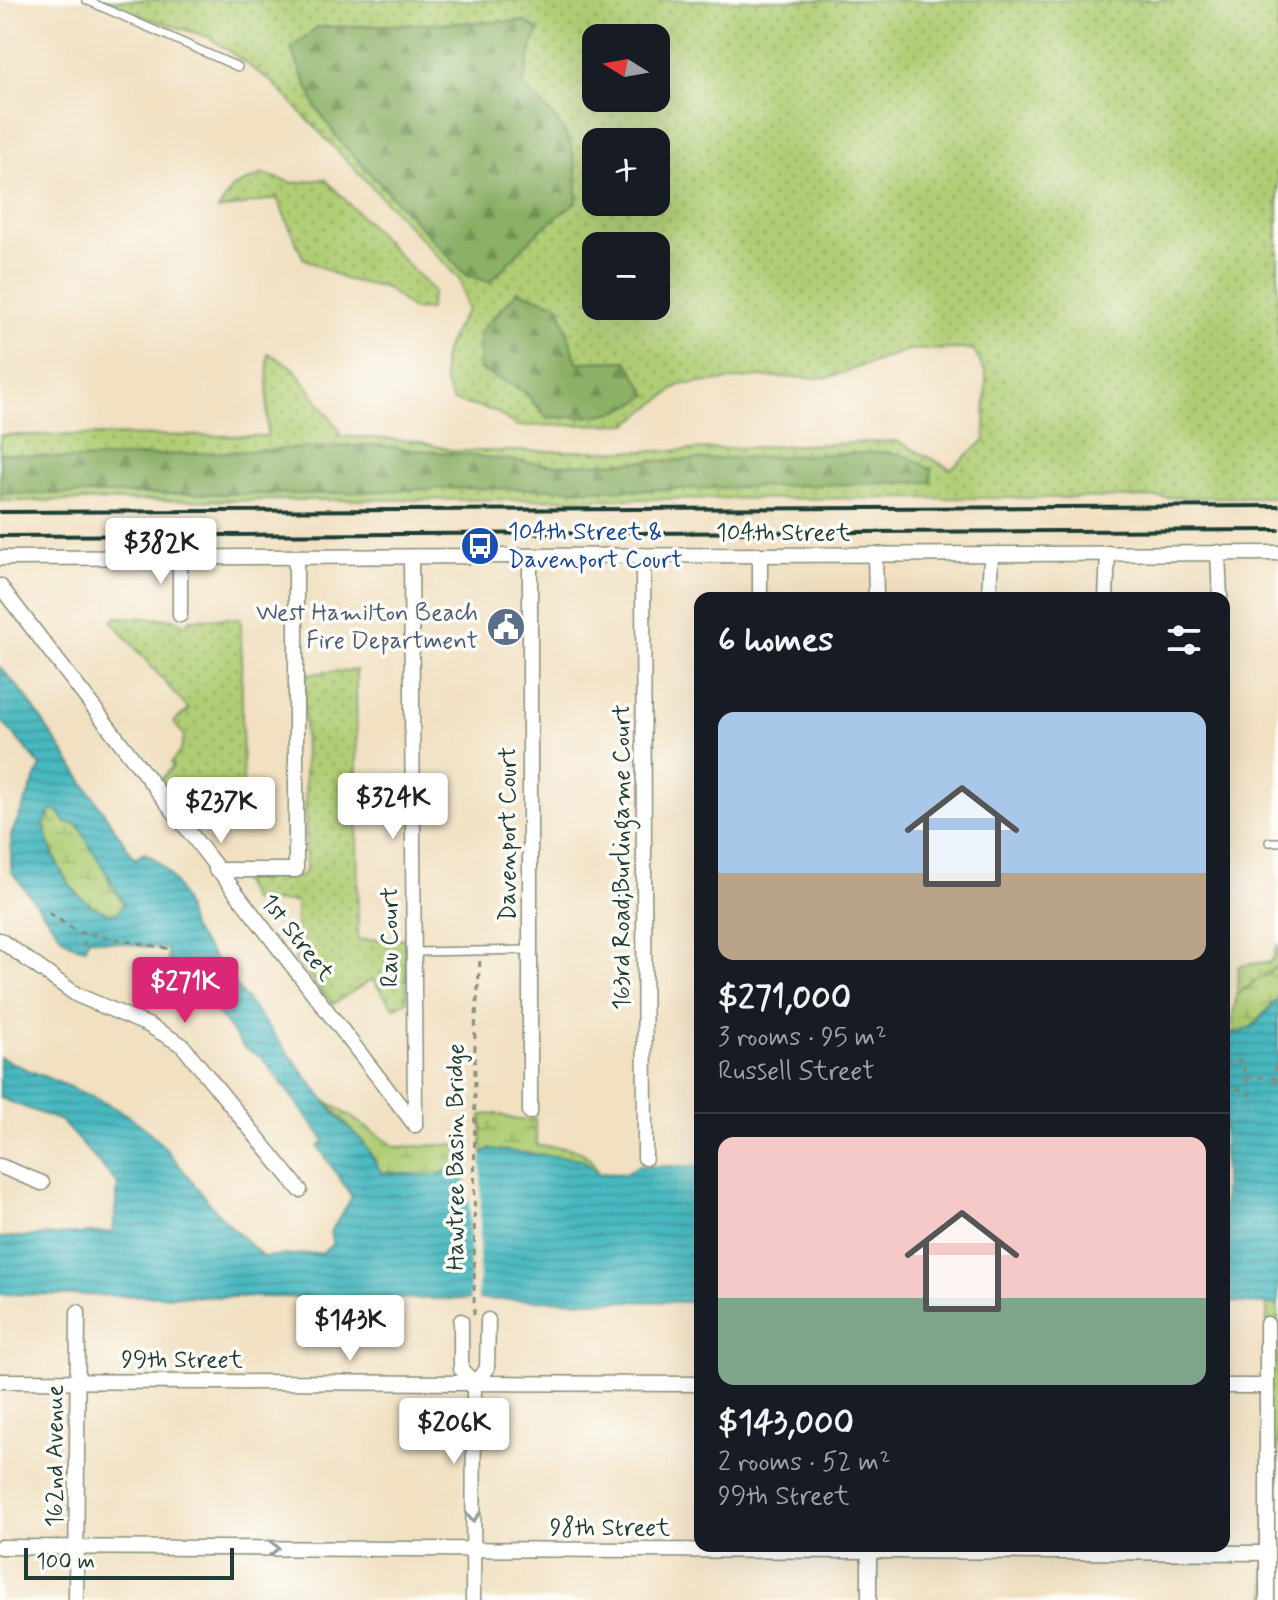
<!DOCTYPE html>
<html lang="en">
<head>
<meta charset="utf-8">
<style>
	:root { --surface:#171b24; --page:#242831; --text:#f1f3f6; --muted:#9ea1a6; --line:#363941; --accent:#db2777 }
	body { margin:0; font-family:Mynerve,sans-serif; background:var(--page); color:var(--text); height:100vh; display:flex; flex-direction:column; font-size:30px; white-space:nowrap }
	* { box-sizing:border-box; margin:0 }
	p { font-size:26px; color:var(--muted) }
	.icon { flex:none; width:44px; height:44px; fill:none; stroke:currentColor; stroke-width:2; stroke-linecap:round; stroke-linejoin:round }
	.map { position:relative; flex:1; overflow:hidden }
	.details { position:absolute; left:694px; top:592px; width:536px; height:960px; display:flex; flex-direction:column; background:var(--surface); border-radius:16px; box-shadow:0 8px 32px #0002 }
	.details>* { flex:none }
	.needle { width:52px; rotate:281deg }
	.fabs { position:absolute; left:582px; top:24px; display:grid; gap:16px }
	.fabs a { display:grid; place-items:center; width:88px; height:88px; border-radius:16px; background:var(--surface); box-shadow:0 8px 32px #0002; font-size:40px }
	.scale { position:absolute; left:24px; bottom:20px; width:210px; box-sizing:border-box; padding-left:8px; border:4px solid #1f3d34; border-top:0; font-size:22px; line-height:28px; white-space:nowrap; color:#1f3d34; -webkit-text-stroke:6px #fdfcf7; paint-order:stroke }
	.price { position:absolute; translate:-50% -68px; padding:0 18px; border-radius:8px; background:#fff; color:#222; font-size:26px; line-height:52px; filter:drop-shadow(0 2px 4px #0008) }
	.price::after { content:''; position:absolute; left:50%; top:48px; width:24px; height:18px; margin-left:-12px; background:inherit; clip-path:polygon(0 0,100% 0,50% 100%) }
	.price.active { background:var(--accent); color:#fff }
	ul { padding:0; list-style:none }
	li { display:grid; align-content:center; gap:16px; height:424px; padding:0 24px }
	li+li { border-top:2px solid var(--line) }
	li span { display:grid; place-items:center; height:248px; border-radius:16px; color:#555 }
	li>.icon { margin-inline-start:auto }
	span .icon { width:144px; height:144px; fill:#fffc; stroke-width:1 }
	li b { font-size:34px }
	h2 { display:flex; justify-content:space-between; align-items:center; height:96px; padding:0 24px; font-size:34px }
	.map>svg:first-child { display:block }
	.grass { fill:url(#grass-dots); stroke:#688554; stroke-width:2; fill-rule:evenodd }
	.forest { fill:url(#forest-firs); stroke:#56764d; stroke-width:2 }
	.wetland { fill:url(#wetland-marsh); stroke:#688554; stroke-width:2 }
	.park { fill:#b0cd74; stroke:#688554; stroke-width:2 }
	.water { fill:url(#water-rules); stroke:#347b7a; stroke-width:2; fill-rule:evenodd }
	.pier { fill:#f1e0c1 }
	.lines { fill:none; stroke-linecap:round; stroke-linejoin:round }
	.lane-casing { stroke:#888e7a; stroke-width:10 }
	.street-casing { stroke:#888e7a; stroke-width:17 }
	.path { stroke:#888e7a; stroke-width:3; stroke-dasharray:6 6; stroke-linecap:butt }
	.lane { stroke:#fff; stroke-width:7 }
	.street { stroke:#fff; stroke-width:14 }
	.rail { stroke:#1f3d34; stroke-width:4 }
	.oneway { stroke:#8f9e9a }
	.labels { text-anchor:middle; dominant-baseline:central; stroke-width:7; stroke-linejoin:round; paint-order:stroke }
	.transit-label { font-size:24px; fill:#164399; stroke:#fdfcf7; text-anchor:start }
	.street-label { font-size:24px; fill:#1f3d34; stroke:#fdfcf7 }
	.service-label { font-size:24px; fill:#4e5e75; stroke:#fdfcf7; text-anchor:end }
</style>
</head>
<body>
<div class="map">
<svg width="1278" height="1600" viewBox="0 0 1278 1600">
	<defs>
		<pattern id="grass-dots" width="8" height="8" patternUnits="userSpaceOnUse" patternTransform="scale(2)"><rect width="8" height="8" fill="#b0cd74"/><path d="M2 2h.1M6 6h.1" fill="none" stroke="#8fa860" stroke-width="1.8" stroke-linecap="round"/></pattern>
		<pattern id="forest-firs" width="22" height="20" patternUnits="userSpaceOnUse" patternTransform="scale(2)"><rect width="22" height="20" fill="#8cb066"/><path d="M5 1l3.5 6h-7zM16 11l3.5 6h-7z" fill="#729055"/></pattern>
		<pattern id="wetland-marsh" width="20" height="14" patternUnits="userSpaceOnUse" patternTransform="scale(2)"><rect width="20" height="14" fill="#b0cd74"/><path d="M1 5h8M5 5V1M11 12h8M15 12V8" fill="none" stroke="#8fa860"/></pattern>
		<pattern id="water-rules" width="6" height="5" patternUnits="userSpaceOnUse" patternTransform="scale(2)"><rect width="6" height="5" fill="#4ab9c1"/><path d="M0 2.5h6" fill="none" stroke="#3d989e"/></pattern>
	</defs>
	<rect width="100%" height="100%" fill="#fdfcf7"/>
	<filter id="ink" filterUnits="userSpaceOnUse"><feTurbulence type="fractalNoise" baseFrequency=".0125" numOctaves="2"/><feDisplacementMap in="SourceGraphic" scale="16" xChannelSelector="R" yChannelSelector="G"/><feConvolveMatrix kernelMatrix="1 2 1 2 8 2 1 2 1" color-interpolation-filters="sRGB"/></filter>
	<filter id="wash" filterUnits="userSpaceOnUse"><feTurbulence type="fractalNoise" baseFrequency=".006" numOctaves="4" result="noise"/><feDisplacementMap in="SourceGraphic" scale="32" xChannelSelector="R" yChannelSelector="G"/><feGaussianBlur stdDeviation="1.8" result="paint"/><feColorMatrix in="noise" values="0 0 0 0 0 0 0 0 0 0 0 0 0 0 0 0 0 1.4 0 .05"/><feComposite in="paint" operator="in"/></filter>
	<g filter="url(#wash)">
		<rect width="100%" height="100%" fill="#f1e0c1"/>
		<g class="grass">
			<path d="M104 0H1278V497L0 501V435L267 436 268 353 294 368 340 431 339 436 417 441 454 451H665L897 441 951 469 985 440 986 374 973 349 908 350 828 378 760 377 680 385 628 424 516 426 495 411 453 401C432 365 447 342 467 310L460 280 273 83 209 37 128 12ZM596 38H656V98H596ZM596 142H656V202H596ZM596 246H656V306H596Z"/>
			<path d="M263 174 293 183 325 179 433 291 429 310 412 309 386 288 344 279 303 258 277 198 218 210 233 187Z"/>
			<path d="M117 617 174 619 184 625 191 619 241 618 243 797 192 798 190 829 159 782 173 766 171 763 181 750 184 735 173 722 189 710 112 621Z"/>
			<path d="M356 670 358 940 405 938 407 1001 394 1008 372 979 333 1004 295 960 296 902 252 901 240 879 299 877 306 871 304 674Z"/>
			<path d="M1278 944V965L1274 969 1237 995 1238 966 1272 961Z"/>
		</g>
		<g class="forest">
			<path d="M525 21 539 31 532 45 523 86C566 127 578 140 577 201L537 233 490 282 466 275 338 139 316 107 291 48 318 27Z"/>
			<path d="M518 291 559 305 577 362 627 361 648 395C618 418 583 418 546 417L525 392 479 369V333Z"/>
			<path d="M373 445 555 465 887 452 909 457 932 470 931 482 641 490 455 488 311 494H0V453L75 459Z"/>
		</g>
		<g class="wetland">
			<path d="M52 810C80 816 103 859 110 883 112 890 120 897 124 904L117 914C75 913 51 858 44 823Z"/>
			<path d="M1278 965V998L1249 1030 1235 1034 1232 1019 1237 995Z"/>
			<path d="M324 1099 396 1147 466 1144 467 1161 436 1176 381 1172 364 1143Z"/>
			<path d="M498 1114 516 1120 535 1119 537 1146C564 1147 587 1144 598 1173L490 1149 482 1152V1115Z"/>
		</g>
		<path class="park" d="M1267 1304 1278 1305V1600H1267Z"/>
		<g class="water">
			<path d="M0 667 25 695 135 859 144 853C171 865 186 901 191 928L336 1115 364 1143 381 1172 436 1176 490 1149 582 1159 598 1173 625 1174 638 1166H700V1302L0 1294V1238L113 1232 118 1184 61 1121 0 1098V1057C44 1079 91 1092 133 1119 168 1143 190 1183 219 1214 232 1229 249 1243 263 1257L322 1253 333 1244 330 1233 352 1197 318 1146 325 1141 262 1057 244 1048 185 969 167 959 168 950 88 938 86 948 73 945 62 937 11 871V835L41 766 0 719ZM52 810 59 812 66 823 78 824C92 853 111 877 124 904L117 913C75 913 51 858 44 823Z"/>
			<path d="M1278 998V1305L1229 1302 1224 1301V1031C1250 1039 1263 1015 1278 998Z"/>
		</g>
		<path class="pier" d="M482 1147 478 1303H470V1198L466 1197V1156Z"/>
	</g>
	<g filter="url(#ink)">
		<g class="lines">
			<defs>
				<g id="lane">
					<path d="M86 0 238 67"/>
					<path d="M1269 842H1278"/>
					<path d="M414 952 529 950"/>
				</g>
				<g id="street">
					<path d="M1218 552 1220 598"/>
					<path d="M875 554 876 598"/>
					<path d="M643 555 645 1158"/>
					<path d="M760 555V598"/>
					<path d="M530 556V1112"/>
					<path d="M411 557 415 1125"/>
					<path d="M0 558 1278 553"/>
					<path d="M180 558V615"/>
					<path d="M0 586 415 1125"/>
					<path d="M989 598 991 555"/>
					<path d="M1106 598 1108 553"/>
					<path d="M216 870H296V557"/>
					<path d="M0 940 77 995 148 1025 182 1045 300 1190"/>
					<path d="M0 1166 42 1183"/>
					<path d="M461 1321V1369L474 1383 473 1600"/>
					<path d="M0 1381 700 1384"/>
					<path d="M474 1383 487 1369 488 1320"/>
					<path d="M1224 1386H1267"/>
					<path d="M0 1547 1267 1553"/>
					<path d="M76 1600 78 1312"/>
					<path d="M869 1600V1546"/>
					<path d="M1267 1600V1324"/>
				</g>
			</defs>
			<use href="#lane" class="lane-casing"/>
			<use href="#street" class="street-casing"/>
			<g class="path">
				<path d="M49 913 77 932 171 949"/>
				<path d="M83 947 86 935"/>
				<path d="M1224 1062 1242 1061 1252 1104"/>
				<path d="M1246 1077 1275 1078V1066"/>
				<path d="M1275 1078 1276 1088"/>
				<path d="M1224 1090 1248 1089"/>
				<path d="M474 1315 475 1030 480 959"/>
			</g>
			<use href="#lane" class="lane"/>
			<use href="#street" class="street"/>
			<g class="rail">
				<path d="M0 512 1278 506"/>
				<path d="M0 536 1278 530"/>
			</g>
		</g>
		<defs><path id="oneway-chevron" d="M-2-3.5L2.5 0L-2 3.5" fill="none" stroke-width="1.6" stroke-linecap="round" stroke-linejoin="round" transform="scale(2)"/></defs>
		<g class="oneway">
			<use href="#oneway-chevron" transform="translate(473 1517) rotate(90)"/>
			<use href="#oneway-chevron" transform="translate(274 1548)"/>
		</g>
	</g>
	<defs>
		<symbol id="bus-disc" viewBox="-11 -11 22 22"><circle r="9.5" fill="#1a4fb4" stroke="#fdfcf7"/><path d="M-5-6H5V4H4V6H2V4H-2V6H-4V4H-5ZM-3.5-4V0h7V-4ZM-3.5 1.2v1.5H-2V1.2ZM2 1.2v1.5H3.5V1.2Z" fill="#fff"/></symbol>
		<symbol id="civic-disc" viewBox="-11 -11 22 22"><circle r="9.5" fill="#5c6f8a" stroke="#fdfcf7"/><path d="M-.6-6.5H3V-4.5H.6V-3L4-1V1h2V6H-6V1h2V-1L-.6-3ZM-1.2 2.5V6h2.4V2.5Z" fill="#fff"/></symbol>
	</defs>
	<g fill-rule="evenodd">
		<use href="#bus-disc" x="458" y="524" width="44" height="44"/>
		<use href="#civic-disc" x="484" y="605" width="44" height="44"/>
	</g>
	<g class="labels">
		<g class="transit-label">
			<text x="508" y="532">104th Street &amp;<tspan x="508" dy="28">Davenport Court</tspan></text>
		</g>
		<g class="street-label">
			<text x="783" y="533">104th Street</text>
			<text transform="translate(508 834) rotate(-90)">Davenport Court</text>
			<text transform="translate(622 857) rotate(-90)">163rd Road;Burlingame Court</text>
			<text transform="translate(390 937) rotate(-90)">Rau Court</text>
			<text transform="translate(297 938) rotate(52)">1st Street</text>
			<text transform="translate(456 1157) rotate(-90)">Hawtree Basin Bridge</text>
			<text x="182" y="1360">99th Street</text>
			<text transform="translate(55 1456) rotate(-90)">162nd Avenue</text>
			<text x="610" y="1528">98th Street</text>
		</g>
		<g class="service-label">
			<text x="478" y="613">West Hamilton Beach<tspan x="478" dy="28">Fire Department</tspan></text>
		</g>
	</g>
</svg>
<div class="fabs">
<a><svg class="needle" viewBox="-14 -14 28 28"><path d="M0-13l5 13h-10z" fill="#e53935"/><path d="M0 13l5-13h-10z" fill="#9ea1a6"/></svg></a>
<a>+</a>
<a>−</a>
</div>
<div class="scale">100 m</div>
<b class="price" style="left:161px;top:586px">$382K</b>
<b class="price" style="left:393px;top:841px">$324K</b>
<b class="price" style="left:221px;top:845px">$237K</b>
<b class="price active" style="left:185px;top:1025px">$271K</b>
<b class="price" style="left:350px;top:1363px">$143K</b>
<b class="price" style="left:454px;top:1466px">$206K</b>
<section class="details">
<h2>6 homes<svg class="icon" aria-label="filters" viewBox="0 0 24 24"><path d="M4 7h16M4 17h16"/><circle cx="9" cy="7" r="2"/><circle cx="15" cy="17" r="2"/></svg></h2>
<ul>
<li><span style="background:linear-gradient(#a9c7e8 65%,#b9a48a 0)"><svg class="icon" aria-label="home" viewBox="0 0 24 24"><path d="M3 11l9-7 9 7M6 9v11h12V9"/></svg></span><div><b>$271,000</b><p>3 rooms · 95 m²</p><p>Russell Street</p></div></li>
<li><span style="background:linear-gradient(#f6c9c9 65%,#7fa58c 0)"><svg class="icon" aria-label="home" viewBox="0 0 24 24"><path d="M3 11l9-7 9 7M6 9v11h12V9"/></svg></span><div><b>$143,000</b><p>2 rooms · 52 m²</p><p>99th Street</p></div></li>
</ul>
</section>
</div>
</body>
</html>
